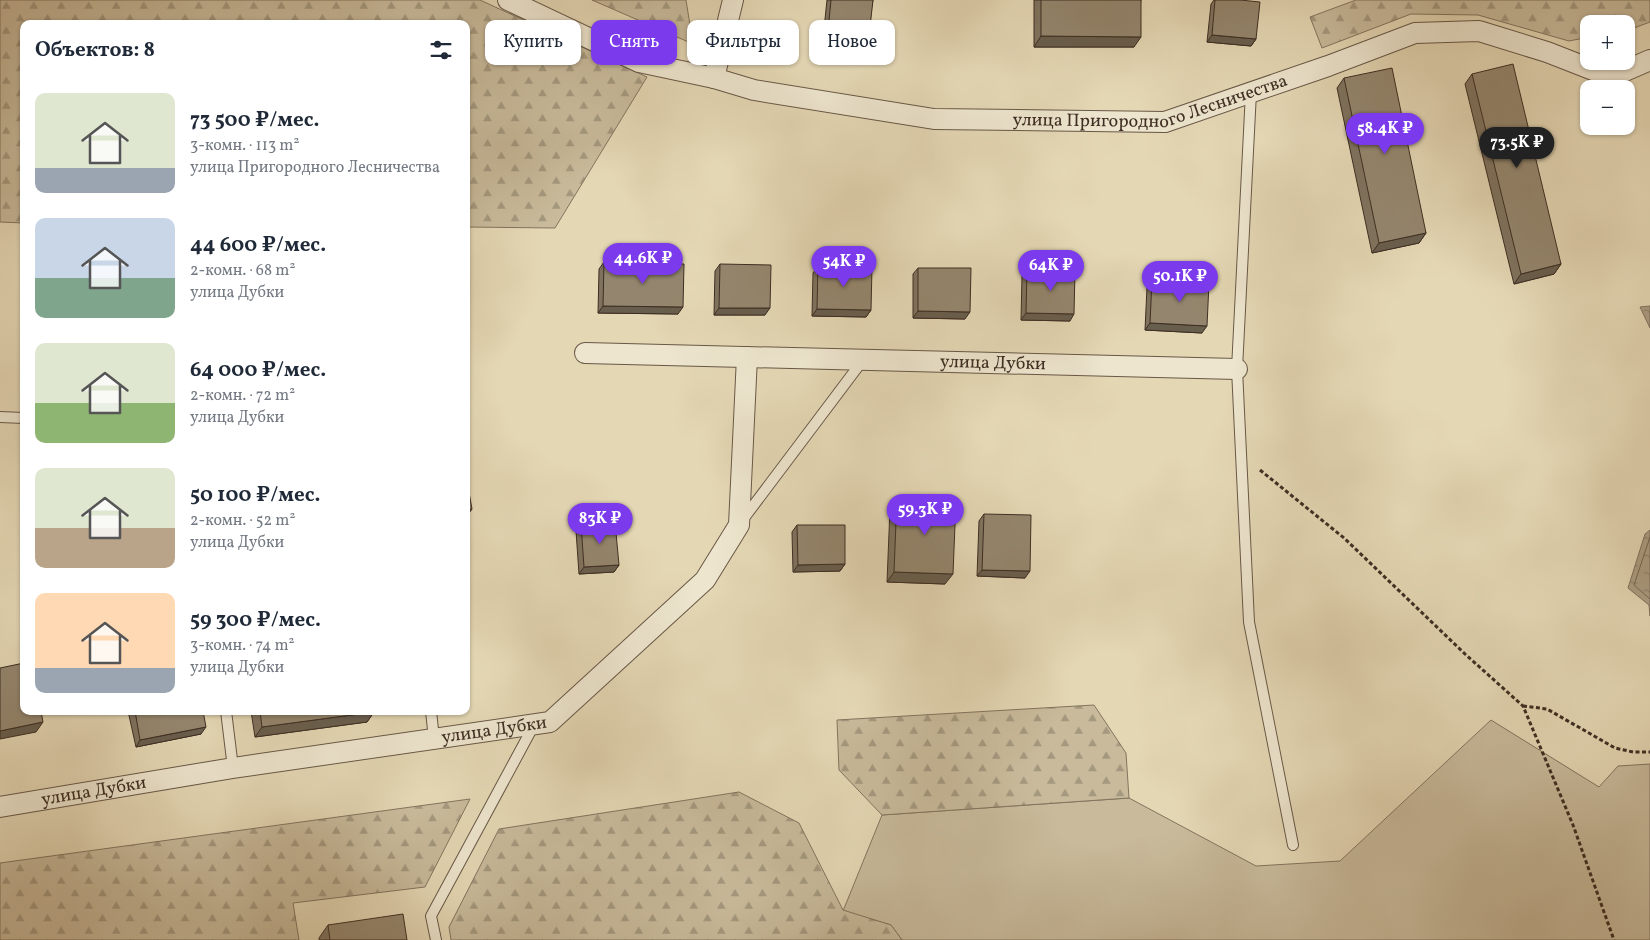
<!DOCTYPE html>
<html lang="ru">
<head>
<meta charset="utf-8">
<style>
	:root { --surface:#fff; --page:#f2f2f3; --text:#1f2937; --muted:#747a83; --accent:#7c3aed }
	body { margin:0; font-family:Vollkorn,serif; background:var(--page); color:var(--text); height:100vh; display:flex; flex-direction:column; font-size:19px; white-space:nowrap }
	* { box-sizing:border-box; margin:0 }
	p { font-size:16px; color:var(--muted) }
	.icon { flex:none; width:28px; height:28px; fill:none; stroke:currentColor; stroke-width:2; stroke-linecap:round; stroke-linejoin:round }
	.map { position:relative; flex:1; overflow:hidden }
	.side { position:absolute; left:20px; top:20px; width:450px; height:695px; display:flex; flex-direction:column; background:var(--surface); border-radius:10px; box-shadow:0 1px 4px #0004 }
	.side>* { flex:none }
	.top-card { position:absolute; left:485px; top:20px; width:475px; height:45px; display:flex; gap:10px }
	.buttons { position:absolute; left:1580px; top:15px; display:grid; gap:10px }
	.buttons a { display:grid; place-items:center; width:55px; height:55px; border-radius:10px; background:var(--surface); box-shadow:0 1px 4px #0004; font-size:25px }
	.price { position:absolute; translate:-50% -42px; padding:0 11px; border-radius:18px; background:var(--accent); color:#fff; font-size:16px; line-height:32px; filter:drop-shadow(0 1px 2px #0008) }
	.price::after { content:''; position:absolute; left:50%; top:30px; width:15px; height:11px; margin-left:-8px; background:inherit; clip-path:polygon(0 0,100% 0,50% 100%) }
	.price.active { background:#222; color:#fff }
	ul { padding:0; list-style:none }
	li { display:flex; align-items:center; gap:15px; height:125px; padding:0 15px }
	li span { display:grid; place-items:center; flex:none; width:140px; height:100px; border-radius:10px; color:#555 }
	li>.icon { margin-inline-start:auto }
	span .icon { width:60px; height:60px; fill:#fffc; stroke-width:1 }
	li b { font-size:21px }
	h2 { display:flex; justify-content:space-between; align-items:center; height:60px; padding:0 15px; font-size:21px }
	.chip { padding:0 18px; border-radius:10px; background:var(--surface); box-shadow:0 1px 4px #0004; font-size:18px; line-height:45px }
	.chip.active { background:var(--accent); color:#fff }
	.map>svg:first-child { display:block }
	.grass { fill:#c8ba9b; stroke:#83745f }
	.forest { fill:url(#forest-firs); stroke:#83745f }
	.water { fill:url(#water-ripples); stroke:#80715d }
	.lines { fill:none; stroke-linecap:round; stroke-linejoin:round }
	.shore { stroke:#756653; stroke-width:1 }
	.lane-casing { stroke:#685847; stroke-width:12 }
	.street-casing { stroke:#685847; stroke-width:22 }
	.path { stroke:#3e2e23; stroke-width:3; stroke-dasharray:4 2.5; stroke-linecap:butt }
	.lane { stroke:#ede5ce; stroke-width:10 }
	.street { stroke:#ede5ce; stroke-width:20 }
	.wall { fill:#7f735f; stroke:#3e2e23 }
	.shaded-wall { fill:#685e4d; stroke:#3e2e23 }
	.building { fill:#94866e; stroke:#3e2e23 }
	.labels { text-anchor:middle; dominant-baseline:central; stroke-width:4.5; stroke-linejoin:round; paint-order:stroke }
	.street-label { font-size:18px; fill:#3e2e23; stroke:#ede5ce }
</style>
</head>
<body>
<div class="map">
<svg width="1650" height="940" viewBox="0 0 1650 940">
	<defs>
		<pattern id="forest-firs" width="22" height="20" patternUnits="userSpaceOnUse" patternTransform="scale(1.25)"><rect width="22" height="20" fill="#c8ba9b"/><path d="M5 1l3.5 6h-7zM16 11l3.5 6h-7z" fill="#a4987e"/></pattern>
		<pattern id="water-ripples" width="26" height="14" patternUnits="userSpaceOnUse" patternTransform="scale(1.25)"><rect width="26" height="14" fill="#ac9e83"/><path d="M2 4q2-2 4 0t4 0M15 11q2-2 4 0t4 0" fill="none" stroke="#8d816b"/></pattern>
	</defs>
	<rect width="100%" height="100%" fill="#e4d7b4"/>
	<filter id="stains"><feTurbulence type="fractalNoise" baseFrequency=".004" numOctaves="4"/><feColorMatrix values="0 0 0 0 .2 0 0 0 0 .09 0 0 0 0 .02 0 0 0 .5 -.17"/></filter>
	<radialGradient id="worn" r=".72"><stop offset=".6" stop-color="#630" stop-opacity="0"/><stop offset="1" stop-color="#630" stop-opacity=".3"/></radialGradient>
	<path class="grass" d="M1491 720 1599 787 1618 766 1650 764V940H902L891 925 843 911 882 815 1129 798 1256 866 1340 861Z"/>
	<g class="forest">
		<path d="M0 0H480L647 77 555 228 466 227V24H24V223L0 222Z"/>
		<path d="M592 0H686L693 44Z"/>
		<path d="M1356 0H1650V22L1626 31V24H1589V37L1569 41 1478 15 1411 14 1322 48 1310 17Z"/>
		<path d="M1094 705 1126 753 1129 798 882 815 839 770 837 720Z"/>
		<path d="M739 792 799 823 843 910 891 925 902 940H451L449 927 499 829Z"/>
		<path d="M470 799 425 887 293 903 299 940H0V863Z"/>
	</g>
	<g class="water">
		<path d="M1650 306V328L1640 307Z"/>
		<path d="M1650 530V616L1649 605 1628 588 1645 534Z"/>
	</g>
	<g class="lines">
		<path class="shore" d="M1650 537 1634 585 1650 599"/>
		<defs>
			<g id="lane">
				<path d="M1251 92 1237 369 1249 622 1293 845"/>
				<path d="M0 417 24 418"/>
				<path d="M741 522 863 360"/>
				<path d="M226 711 233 768"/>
				<path d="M431 711 434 739"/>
				<path d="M436 940 431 916 534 725"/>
			</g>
			<g id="street">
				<path id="s1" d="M508 0 639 62 714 78 754 90 934 119 1165 122 1328 66 1415 33 1479 31 1547 52 1611 77 1650 60"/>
				<path d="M714 78 733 0"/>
				<path id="s2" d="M585 353 1237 369"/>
				<path id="s3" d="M0 807 233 768 550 722 705 580 739 525 747 357"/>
			</g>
		</defs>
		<use href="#lane" class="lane-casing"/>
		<use href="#street" class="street-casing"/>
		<g class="path">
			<path d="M1260 470 1344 538 1465 654 1523 706 1573 825 1614 940"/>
			<path d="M1523 706 1547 709 1615 748 1633 752H1650"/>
		</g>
		<use href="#lane" class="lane"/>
		<use href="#street" class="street"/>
	</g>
	<g class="wall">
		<path d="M827 0H873L863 52 822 48Z"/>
		<path d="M1034 0H1141L1134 47H1034Z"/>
		<path d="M1214 0H1240L1256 39 1251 46 1207 42 1211 4Z"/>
		<path d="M1472 74 1561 264 1554 274 1514 284 1465 84Z"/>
		<path d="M1344 78 1426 233 1419 243 1372 253 1337 88Z"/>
		<path d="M604 262 678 314 598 313 599 269Z"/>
		<path d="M720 264 765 315H714L715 271Z"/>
		<path d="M818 266 871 310 866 317 812 316 813 273Z"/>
		<path d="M918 268 965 319 913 318V274Z"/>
		<path d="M1027 270 1070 321 1021 320 1022 276Z"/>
		<path d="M1152 280 1202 333 1145 330 1147 287Z"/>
		<path d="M897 498 945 584 887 582 890 508Z"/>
		<path d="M984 514 1025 578 977 576 979 521Z"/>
		<path d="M581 524 619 565 614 572 579 574 576 531Z"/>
		<path d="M797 525 845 564 840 571 793 572 792 532Z"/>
		<path d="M128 711H203L201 734 136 747Z"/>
		<path d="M251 711H374V712L367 722 255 737Z"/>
		<path d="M328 925 407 940H319V938Z"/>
	</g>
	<g class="shaded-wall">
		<path d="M1212 35 1256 39 1251 46 1207 42Z"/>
		<path d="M1041 36 1141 37 1134 47H1034Z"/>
		<path d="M827 41 868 45 863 52 822 48Z"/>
		<path d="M1426 233 1419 243 1372 253 1379 243Z"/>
		<path d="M1561 264 1554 274 1514 284 1521 274Z"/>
		<path d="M603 306 683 307 678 314 598 313Z"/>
		<path d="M719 308H770L765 315H714Z"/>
		<path d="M817 309 871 310 866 317 812 316Z"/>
		<path d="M918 311 970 312 965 319 913 318Z"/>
		<path d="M1026 313 1074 314 1070 321 1021 320Z"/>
		<path d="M1150 323 1207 326 1202 333 1145 330Z"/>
		<path d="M472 509 467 516 466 517V510Z"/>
		<path d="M845 564 840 571 793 572 798 565Z"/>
		<path d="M619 565 614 572 579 574 584 567Z"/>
		<path d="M982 570 1030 571 1025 578 977 576Z"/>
		<path d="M894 572 953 574 945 584 887 582Z"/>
		<path d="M374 712 367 722 255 737 262 727Z"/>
		<path d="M43 722 36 732 0 739V731Z"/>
		<path d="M206 727 201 734 136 747 140 740Z"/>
	</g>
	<g class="building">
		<path d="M831 0H873L868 45 827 41Z"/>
		<path d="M1041 0H1141V37L1041 36Z"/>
		<path d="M1215 0H1240L1260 2 1256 39 1212 35Z"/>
		<path d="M1513 64 1561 264 1521 274 1472 74Z"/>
		<path d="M1392 68 1426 233 1379 243 1344 78Z"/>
		<path d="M604 262 684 264 683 307 603 306Z"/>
		<path d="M720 264 771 265 770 308H719Z"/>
		<path d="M818 266 872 267 871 310 817 309Z"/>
		<path d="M918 268H971L970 312 918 311Z"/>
		<path d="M1027 270H1075L1074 314 1026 313Z"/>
		<path d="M1152 280 1209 283 1207 326 1150 323Z"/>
		<path d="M466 476 472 509 466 510Z"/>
		<path d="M897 498 956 500 953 574 894 572Z"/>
		<path d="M984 514 1031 515 1030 571 982 570Z"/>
		<path d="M615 522 619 565 584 567 581 524Z"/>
		<path d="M797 525H845V564L798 565Z"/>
		<path d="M24 663V711H41L43 722 0 731V668Z"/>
		<path d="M135 711H203L206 727 140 740Z"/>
		<path d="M260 711H374V712L262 727Z"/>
		<path d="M403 914 407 940H330L328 925Z"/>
	</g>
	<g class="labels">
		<g class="street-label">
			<text stroke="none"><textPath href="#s1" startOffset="665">улица Пригородного Лесничества</textPath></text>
			<text stroke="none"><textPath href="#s2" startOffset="408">улица Дубки</textPath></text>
			<text stroke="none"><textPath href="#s3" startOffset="500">улица Дубки</textPath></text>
			<text stroke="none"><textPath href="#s3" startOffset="95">улица Дубки</textPath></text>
		</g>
	</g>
	<rect width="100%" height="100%" filter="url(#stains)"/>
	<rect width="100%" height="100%" fill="url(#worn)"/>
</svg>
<div class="buttons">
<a>+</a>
<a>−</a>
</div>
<b class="price" style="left:1385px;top:155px">58.4K ₽</b>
<b class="price active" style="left:1517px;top:169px">73.5K ₽</b>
<b class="price" style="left:643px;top:285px">44.6K ₽</b>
<b class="price" style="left:844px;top:288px">54K ₽</b>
<b class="price" style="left:1051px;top:292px">64K ₽</b>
<b class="price" style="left:1180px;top:303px">50.1K ₽</b>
<b class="price" style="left:925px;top:536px">59.3K ₽</b>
<b class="price" style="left:600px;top:545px">83K ₽</b>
<div class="top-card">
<a class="chip">Купить</a>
<a class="chip active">Снять</a>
<a class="chip">Фильтры</a>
<a class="chip">Новое</a>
</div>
<section class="side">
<h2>Объектов: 8<svg class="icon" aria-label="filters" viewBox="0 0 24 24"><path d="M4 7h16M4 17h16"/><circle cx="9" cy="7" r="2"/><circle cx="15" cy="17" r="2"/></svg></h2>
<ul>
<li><span style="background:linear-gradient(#dfe7d0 75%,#9aa5b1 0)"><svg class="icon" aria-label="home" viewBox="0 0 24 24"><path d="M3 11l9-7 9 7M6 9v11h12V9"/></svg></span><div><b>73 500 ₽/мес.</b><p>3-комн. · 113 m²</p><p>улица Пригородного Лесничества</p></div></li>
<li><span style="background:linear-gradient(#c9d6e8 60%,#7fa58c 0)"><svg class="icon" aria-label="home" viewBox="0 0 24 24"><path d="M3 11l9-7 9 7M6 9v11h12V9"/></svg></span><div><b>44 600 ₽/мес.</b><p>2-комн. · 68 m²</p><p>улица Дубки</p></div></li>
<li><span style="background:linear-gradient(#dfe7d0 60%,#8fb573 0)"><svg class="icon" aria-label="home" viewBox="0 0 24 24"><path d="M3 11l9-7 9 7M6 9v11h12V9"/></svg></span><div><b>64 000 ₽/мес.</b><p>2-комн. · 72 m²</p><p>улица Дубки</p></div></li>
<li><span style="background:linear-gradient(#dfe7d0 60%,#b9a48a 0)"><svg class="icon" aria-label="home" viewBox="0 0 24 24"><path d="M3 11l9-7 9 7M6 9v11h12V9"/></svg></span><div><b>50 100 ₽/мес.</b><p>2-комн. · 52 m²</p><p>улица Дубки</p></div></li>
<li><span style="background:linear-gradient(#ffd9b3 75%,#9aa5b1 0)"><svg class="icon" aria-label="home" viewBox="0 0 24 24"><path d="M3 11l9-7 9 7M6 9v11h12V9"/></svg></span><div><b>59 300 ₽/мес.</b><p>3-комн. · 74 m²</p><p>улица Дубки</p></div></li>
</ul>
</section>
</div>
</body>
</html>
